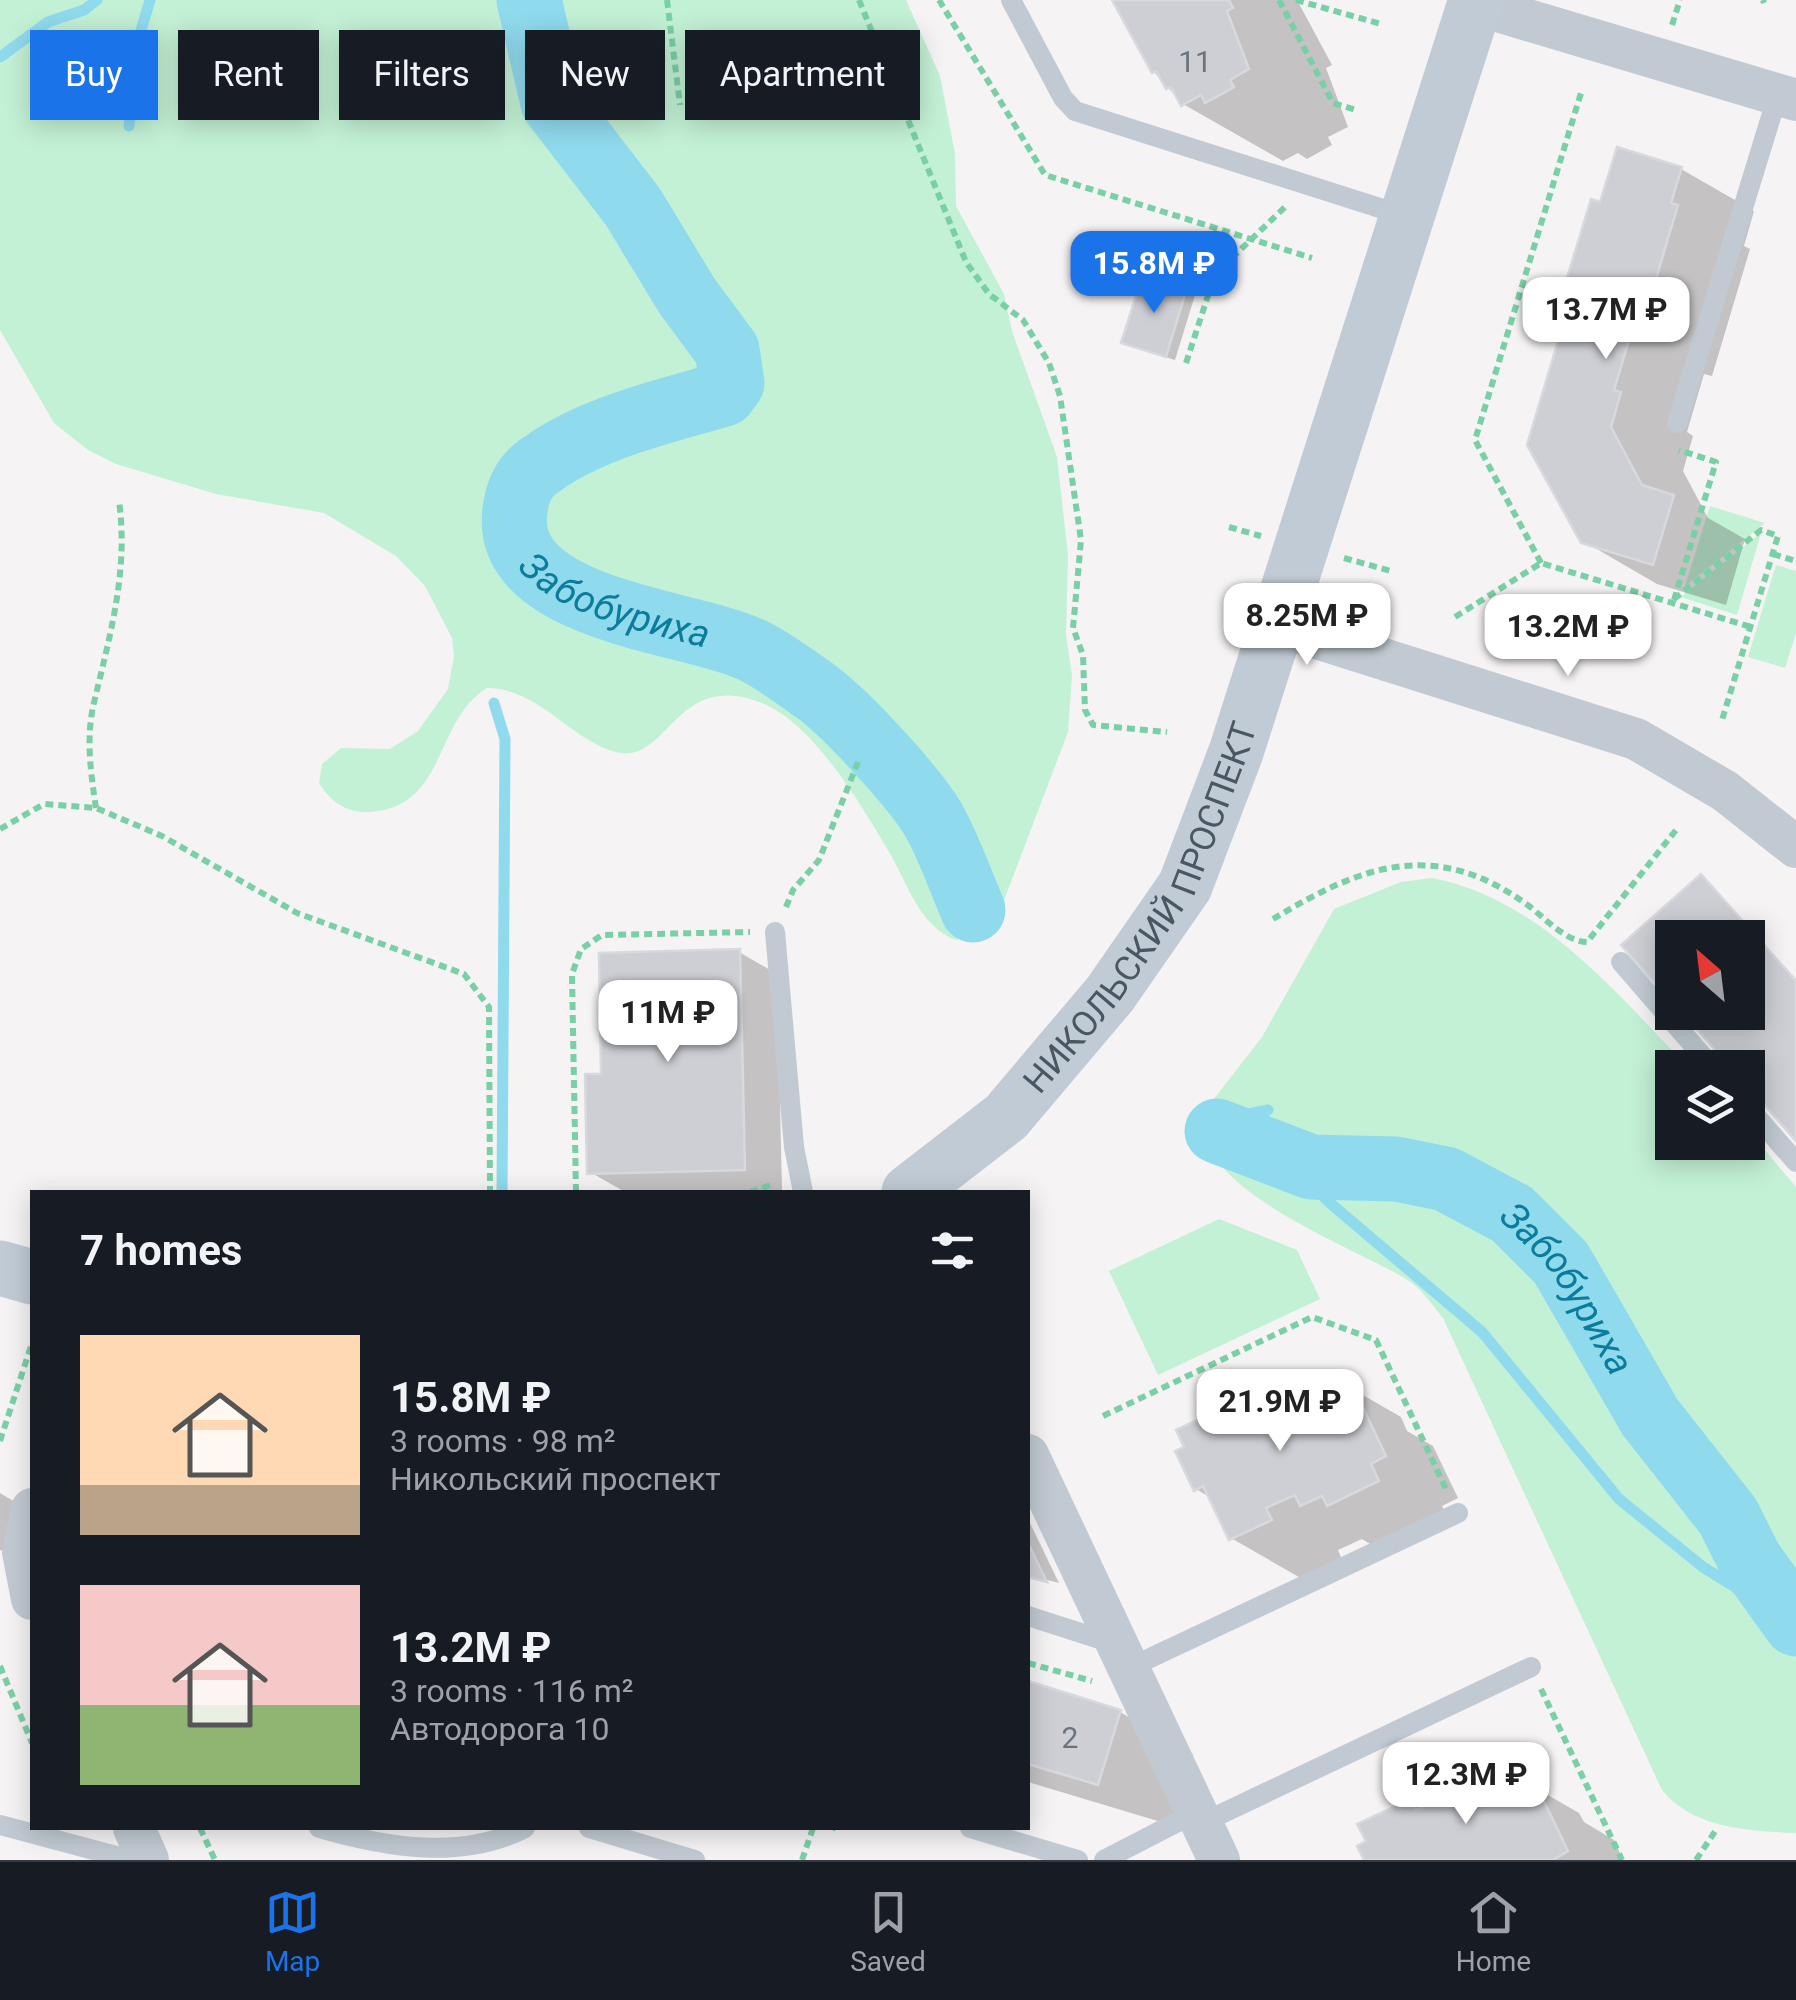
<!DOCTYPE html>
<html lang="en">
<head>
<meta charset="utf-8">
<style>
	:root { --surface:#171b24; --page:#242831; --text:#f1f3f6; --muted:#9ea1a6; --line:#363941; --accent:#1a73e8 }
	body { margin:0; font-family:Roboto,sans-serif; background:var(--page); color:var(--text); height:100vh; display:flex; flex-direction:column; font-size:38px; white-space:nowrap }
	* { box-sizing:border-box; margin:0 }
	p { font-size:32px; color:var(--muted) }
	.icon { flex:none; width:55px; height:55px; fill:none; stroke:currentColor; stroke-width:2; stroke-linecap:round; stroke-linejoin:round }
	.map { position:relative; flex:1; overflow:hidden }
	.panel { position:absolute; left:30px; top:1190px; width:1000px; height:640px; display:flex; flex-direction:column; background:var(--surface); border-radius:0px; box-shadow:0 5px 25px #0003 }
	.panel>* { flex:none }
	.top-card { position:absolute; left:30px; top:30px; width:1000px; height:90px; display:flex; gap:20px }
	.needle { width:65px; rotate:332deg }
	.fabs { position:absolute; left:1655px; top:920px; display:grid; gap:20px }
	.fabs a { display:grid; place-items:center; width:110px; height:110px; border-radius:0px; background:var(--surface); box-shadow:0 5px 25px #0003; font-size:50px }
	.price { position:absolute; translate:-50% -85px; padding:0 22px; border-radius:20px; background:#fff; color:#222; font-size:32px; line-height:65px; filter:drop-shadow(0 2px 5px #0008) }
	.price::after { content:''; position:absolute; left:50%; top:60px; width:30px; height:22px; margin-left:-15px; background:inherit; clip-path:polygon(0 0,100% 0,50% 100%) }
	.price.selected { background:var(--accent); color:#fff }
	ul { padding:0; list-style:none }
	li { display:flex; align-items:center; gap:30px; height:250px; padding:0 50px }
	li span { display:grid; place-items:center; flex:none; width:280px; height:200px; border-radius:0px; color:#555 }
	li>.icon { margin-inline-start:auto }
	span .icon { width:120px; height:120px; fill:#fffc; stroke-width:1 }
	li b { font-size:42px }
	h2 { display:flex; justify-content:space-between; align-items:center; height:120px; padding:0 50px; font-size:42px }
	.tag { padding:0 35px; border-radius:0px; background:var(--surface); box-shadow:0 5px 25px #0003; font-size:35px; line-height:90px }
	.tag.selected { background:var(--accent); color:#fff }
	.menu { display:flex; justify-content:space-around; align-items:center; height:140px; border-top:2px solid var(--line); background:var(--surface); font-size:28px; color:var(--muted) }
	.menu a { display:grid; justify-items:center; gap:5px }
	.menu .selected { color:var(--accent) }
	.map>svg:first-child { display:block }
	.green { fill:#c3f1d5 }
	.shadow { fill:#0003 }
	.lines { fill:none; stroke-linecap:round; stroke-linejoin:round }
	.stream { stroke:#90daee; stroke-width:11 }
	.river { stroke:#90daee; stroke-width:65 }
	.building { fill:#cdcfd5; stroke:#d7d9de; stroke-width:2.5 }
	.path { stroke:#7ad0a6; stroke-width:6; stroke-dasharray:8 5; stroke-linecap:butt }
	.lane { stroke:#c1cad2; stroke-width:20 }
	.street { stroke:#c1cad2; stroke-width:42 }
	.secondary { stroke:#c1cbd6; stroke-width:55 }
	.labels { text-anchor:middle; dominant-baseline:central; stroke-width:8; stroke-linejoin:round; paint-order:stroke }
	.number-label { font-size:30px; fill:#6b747e }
	.street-label { font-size:35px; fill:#4a5661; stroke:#fff }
	.water-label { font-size:38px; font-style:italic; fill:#0c7c9b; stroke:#fff }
</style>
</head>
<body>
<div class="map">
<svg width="1796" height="1860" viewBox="0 0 1796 1860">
	<rect width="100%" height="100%" fill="#f5f3f3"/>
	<g class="green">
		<path d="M0 0H906L940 76 955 154 956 206 1004 294 1012 331 1057 457 1068 555 1066 635 1072 675 1068 732 998 916 983 932 956 940C918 925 909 885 889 852 862 806 814 724 762 703 675 668 668 766 616 752 572 741 538 688 487 688 434 720 447 807 370 812 346 813 331 802 319 783L322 764 341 748 390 749 418 731 448 689 454 656 452 638 425 586 396 556 324 513 216 494 116 464 88 450 54 423 0 330Z"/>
		<path d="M1710 506 1765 523 1685 586Z"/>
		<path d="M1761 533 1737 615 1681 597Z"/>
		<path d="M1776 565 1796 571V633L1785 668 1748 657Z"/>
		<path d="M1432 878C1539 898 1616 993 1688 1067L1672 1068V1142H1748V1130L1796 1187V1833C1749 1831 1694 1829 1662 1790L1443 1318C1432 1305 1421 1287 1406 1279 1354 1247 1189 1188 1203 1113L1262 1037 1334 909 1401 882Z"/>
		<path d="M1219 1219 1297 1250 1320 1299 1158 1375 1109 1271Z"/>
	</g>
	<g class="shadow">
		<path d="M1115 0H1297L1332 65 1326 68 1348 127 1328 137 1332 145 1307 159 1298 153 1283 161 1183 104 1153 71Z"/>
		<path d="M1681 169 1754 211 1744 246 1750 249 1712 376 1704 374 1687 432 1693 436 1683 471 1708 518 1745 539 1726 605 1657 584 1583 541 1602 205Z"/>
		<path d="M1186 290 1195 295 1175 360 1133 347Z"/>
		<path d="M1701 877 1796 979V1137L1748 1083V938H1672V998L1625 945Z"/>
		<path d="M739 952 777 974 782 1190 625 1192 590 1172 604 1076Z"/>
		<path d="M1328 1375 1401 1417 1407 1431 1433 1446 1458 1498 1442 1506 1451 1523 1375 1547 1362 1539 1338 1550 1343 1562 1304 1580 1231 1538 1211 1498 1196 1489 1229 1407 1244 1415Z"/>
		<path d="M0 1493 20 1505 6 1552 0 1550Z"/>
		<path d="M1028 1519 1059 1583 1028 1575Z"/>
		<path d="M1028 1684 1120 1712 1193 1754 1171 1825 1028 1782Z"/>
		<path d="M1506 1771 1579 1813 1584 1822 1614 1840 1623 1860H1367L1411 1802 1424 1809Z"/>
	</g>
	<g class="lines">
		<g class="stream">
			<path d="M0 57 48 22 84 10 97 0"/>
			<path d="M129 126 140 34 150 0"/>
			<path d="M494 703 505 739 502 1192"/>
			<path d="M1230 1137 1243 1115 1268 1110"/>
			<path d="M1284 1158 1330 1203 1482 1332 1619 1499 1703 1567 1796 1625"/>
			<path d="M1764 1578 1796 1596"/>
		</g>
		<g class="river">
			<path id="s1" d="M529 0 553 103 633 207 687 296 727 350 732 383 724 394C662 412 585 429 534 470 522 480 517 495 515 510 501 610 686 620 750 649 772 659 795 677 814 690 845 712 913 786 933 819 949 847 960 880 973 910"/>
			<path id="s2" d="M1217 1131 1311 1167 1396 1169 1446 1179 1512 1214 1561 1263 1650 1417 1728 1516 1750 1560 1796 1624"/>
		</g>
	</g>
	<g class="building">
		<path d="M1112 0H1229L1233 8 1227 11 1249 69 1230 80 1234 87 1220 95 1205 103 1201 95 1181 106 1171 87 1166 89 1156 71 1152 73Z"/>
		<path d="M1617 147 1682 167 1671 203 1678 205 1639 336 1631 334 1614 390 1621 392 1611 427 1642 485 1674 495 1653 565 1581 543 1527 445 1567 311 1558 308 1591 199 1600 202Z"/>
		<path d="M1143 274 1187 288 1166 357 1121 343Z"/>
		<path d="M1701 874 1796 981V1141L1748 1086V1068H1731L1682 1012H1748V938H1672V1002L1621 945Z"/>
		<path d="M740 949 745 1170 587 1174 585 1074H601L599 953Z"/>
		<path d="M1328 1373 1345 1408 1360 1401 1386 1456 1371 1464 1379 1481 1327 1506 1322 1496 1300 1506 1295 1495 1266 1508 1272 1520 1229 1540 1203 1486 1194 1491 1175 1451 1184 1447 1176 1430 1230 1404 1235 1416Z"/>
		<path d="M1028 1543 1047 1582 1028 1577Z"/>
		<path d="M1028 1681 1121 1710 1098 1785 1028 1764Z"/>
		<path d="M1506 1768 1523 1804 1541 1795 1568 1851 1553 1860H1364L1357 1846 1366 1841 1357 1824 1411 1799 1416 1810Z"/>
	</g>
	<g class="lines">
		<g class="path">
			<path d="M667 0 680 105"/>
			<path d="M859 0 966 262 989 294 1023 320 1049 363 1060 396 1081 540 1073 628 1083 655 1085 710 1093 725 1167 732"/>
			<path d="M939 0 1045 175 1312 258"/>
			<path d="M1279 0 1333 103 1356 110"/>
			<path d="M1296 0 1381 24"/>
			<path d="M1763 0 1764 3"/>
			<path d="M1672 25 1680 0"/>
			<path d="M1186 363 1215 274 1285 207"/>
			<path d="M1229 527 1261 536"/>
			<path d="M1773 554 1796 561"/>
			<path d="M1344 558 1391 571"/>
			<path d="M1541 563 1475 440 1581 93"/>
			<path d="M1674 599 1761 530 1778 536 1722 720"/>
			<path d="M1674 600 1716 462 1679 450"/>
			<path d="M1455 617 1541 563 1751 627"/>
			<path d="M96 808C91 775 86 740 93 707 109 638 129 573 119 501"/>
			<path d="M0 829 44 804 96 808 162 836 297 913 464 974 489 1007 490 1192"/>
			<path d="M786 907 793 890 819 860 858 762"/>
			<path d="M1273 919C1364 864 1436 838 1529 906 1545 918 1566 942 1587 942L1676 830"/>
			<path d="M576 1192 572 974 581 949 602 935 750 932"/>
			<path d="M750 1192 774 1184"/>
			<path d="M1103 1416 1312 1317 1376 1340 1446 1489"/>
			<path d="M0 1441 32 1343"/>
			<path d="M1028 1663 1092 1681"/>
			<path d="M0 1666 32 1743"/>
			<path d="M1541 1689 1622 1860"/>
			<path d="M200 1828 215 1860"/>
			<path d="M833 1828H835"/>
			<path d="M802 1860 813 1828"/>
			<path d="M1696 1860 1716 1830"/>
		</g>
		<g class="lane">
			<path d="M1011 0 1063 98 1075 111 1405 216"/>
			<path d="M1677 423 1778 94"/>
			<path d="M775 932 794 1147 803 1192"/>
			<path d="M1621 962 1713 1068"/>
			<path d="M1748 1107 1796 1162"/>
			<path d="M1028 1616 1115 1644"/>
			<path d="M1129 1668 1458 1513"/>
			<path d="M1202 1823 1531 1667"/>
			<path d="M0 1825 131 1860"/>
			<path d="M319 1828C388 1848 462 1860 525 1828"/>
			<path d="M589 1828 695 1860"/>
			<path d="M970 1828 1078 1860"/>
			<path d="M1104 1860 1197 1812"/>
		</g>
		<g class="street">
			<path d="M1474 4 1796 100"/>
			<path d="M1276 625 1636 739 1725 791 1796 847"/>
			<path d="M1028 1455 1219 1860"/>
			<path d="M32 1509 23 1552 32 1599"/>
			<path d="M134 1828 148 1860"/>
		</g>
		<g class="secondary">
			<path id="s3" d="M909 1192 1006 1117 1110 994 1185 886 1236 752 1476 0"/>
			<path d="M0 1268 32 1277"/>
		</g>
	</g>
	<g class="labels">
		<g class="number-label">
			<text x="1195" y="61">11</text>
			<text x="1070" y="1737">2</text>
		</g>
		<g class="street-label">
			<text stroke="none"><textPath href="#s3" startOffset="375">НИКОЛЬСКИЙ ПРОСПЕКТ</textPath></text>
		</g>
		<g class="water-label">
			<text stroke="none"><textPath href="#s1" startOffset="858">Забобуриха</textPath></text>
			<text stroke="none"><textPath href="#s2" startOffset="405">Забобуриха</textPath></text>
		</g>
	</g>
</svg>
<div class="fabs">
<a><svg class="needle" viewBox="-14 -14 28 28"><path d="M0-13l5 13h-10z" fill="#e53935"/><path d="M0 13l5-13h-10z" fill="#9ea1a6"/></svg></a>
<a><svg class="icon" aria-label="layers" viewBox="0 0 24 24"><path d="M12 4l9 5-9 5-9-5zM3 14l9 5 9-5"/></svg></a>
</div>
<b class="price selected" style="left:1154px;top:316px">15.8M ₽</b>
<b class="price" style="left:1606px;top:362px">13.7M ₽</b>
<b class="price" style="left:1307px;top:668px">8.25M ₽</b>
<b class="price" style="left:1568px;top:679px">13.2M ₽</b>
<b class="price" style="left:668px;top:1065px">11M ₽</b>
<b class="price" style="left:1280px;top:1454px">21.9M ₽</b>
<b class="price" style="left:1466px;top:1827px">12.3M ₽</b>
<div class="top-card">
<a class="tag selected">Buy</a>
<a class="tag">Rent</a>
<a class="tag">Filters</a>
<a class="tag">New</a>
<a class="tag">Apartment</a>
</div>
<section class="panel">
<h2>7 homes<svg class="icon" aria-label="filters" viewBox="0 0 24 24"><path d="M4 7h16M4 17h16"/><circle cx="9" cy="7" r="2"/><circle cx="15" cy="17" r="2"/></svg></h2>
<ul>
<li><span style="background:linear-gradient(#ffd9b3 75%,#b9a48a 0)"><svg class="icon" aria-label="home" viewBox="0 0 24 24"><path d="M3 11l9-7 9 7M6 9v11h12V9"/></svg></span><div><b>15.8M ₽</b><p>3 rooms · 98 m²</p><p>Никольский проспект</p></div></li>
<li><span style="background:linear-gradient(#f6c9c9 60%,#8fb573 0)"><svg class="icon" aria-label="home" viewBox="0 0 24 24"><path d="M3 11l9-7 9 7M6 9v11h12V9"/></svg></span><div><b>13.2M ₽</b><p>3 rooms · 116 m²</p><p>Автодорога 10</p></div></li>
</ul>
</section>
</div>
<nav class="menu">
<a class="selected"><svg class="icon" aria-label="map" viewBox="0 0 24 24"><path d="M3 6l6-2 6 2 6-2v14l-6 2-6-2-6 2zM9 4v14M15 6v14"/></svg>Map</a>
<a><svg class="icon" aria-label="saved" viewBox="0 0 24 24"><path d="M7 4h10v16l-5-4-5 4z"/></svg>Saved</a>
<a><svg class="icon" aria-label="home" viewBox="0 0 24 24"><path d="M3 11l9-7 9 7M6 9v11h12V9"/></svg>Home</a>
</nav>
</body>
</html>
